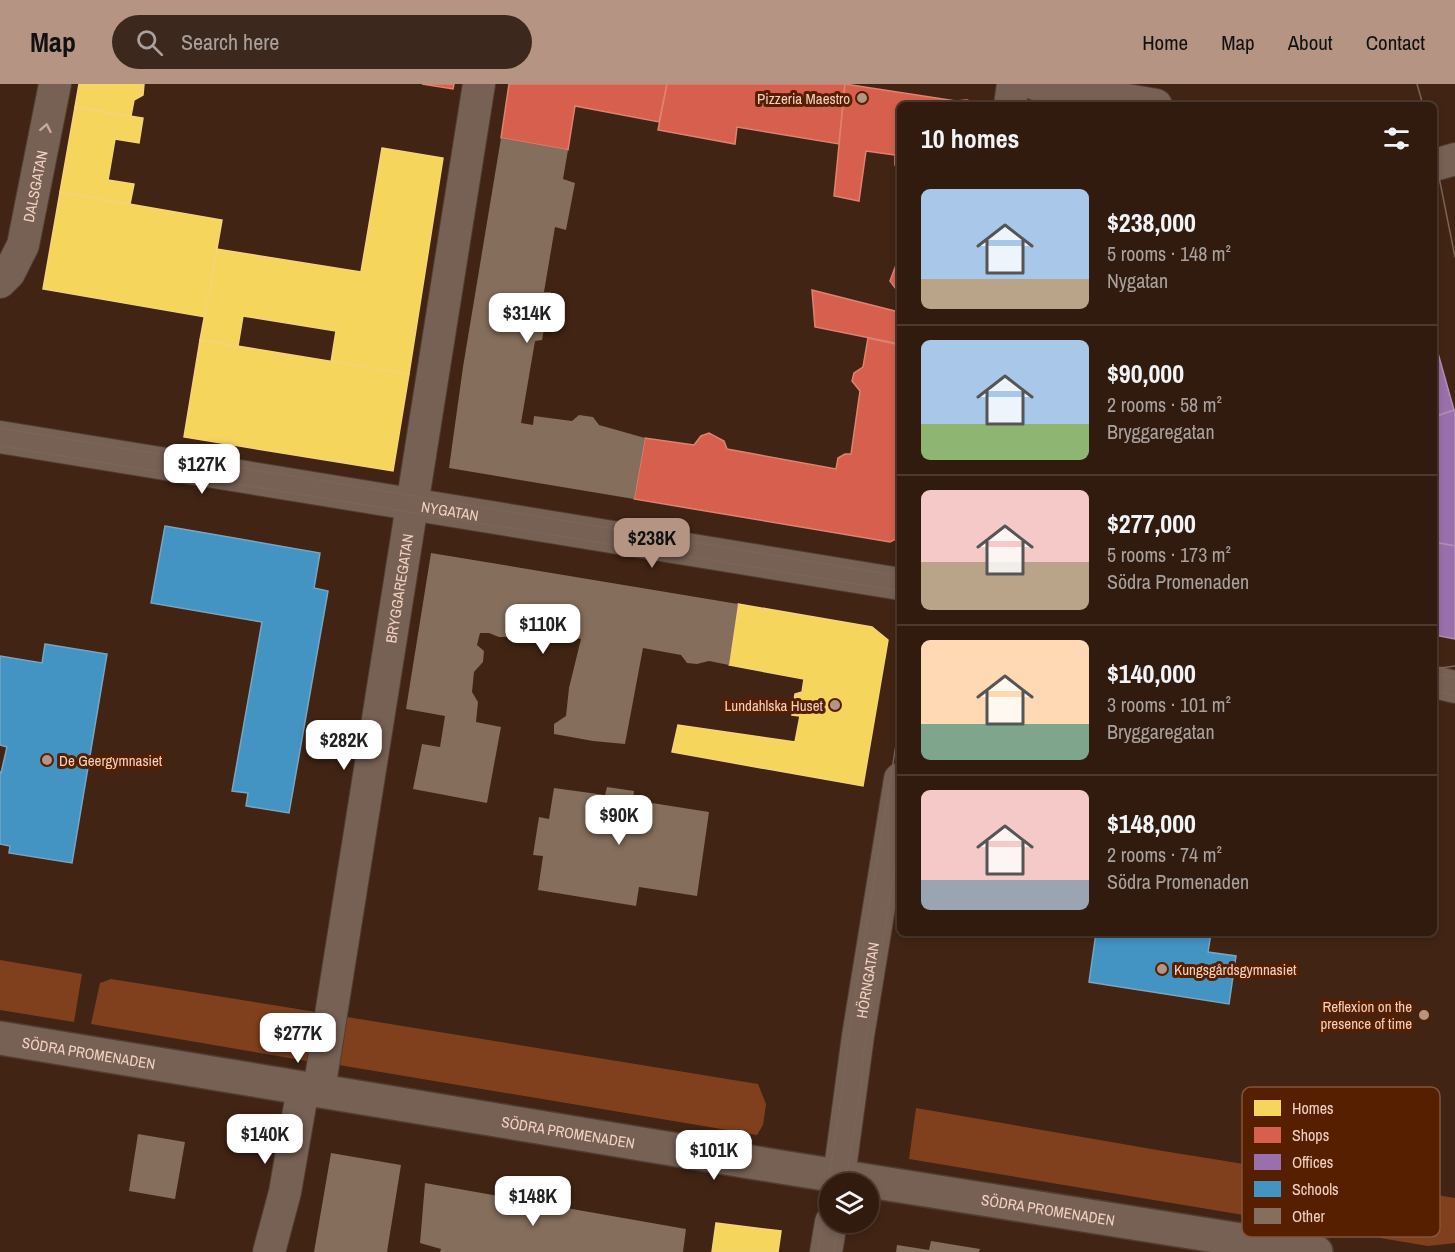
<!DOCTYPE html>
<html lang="en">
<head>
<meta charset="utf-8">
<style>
	:root { --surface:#311b0f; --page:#3d281d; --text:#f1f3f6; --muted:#a8a19e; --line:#4c392f; --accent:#b59484 }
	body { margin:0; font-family:"Archivo Narrow",sans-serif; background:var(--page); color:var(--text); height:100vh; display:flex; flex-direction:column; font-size:22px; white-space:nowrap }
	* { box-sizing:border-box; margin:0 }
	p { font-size:20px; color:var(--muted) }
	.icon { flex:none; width:33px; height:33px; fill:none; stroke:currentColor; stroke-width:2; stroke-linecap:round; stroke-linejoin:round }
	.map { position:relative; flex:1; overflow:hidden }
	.sheet { position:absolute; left:897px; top:18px; width:540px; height:834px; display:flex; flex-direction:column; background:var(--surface); border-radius:9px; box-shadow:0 3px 9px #0003,0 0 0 2px var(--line) }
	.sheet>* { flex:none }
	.controls { position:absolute; left:819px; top:1089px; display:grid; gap:12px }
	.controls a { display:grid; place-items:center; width:60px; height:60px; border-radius:50%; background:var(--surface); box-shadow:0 3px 9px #0003,0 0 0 2px var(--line); font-size:30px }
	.price { position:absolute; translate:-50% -51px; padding:0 14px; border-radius:12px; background:#fff; color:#222; font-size:20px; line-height:39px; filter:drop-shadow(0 2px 3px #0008) }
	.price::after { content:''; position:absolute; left:50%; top:36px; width:18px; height:14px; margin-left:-9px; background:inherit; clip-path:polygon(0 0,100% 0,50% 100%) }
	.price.active { background:var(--accent); color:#111 }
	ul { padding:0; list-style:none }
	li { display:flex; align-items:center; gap:18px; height:150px; padding:0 24px }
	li+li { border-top:2px solid var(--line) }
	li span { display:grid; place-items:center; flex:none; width:168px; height:120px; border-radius:9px; color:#555 }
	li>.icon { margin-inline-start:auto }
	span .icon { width:72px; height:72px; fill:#fffc; stroke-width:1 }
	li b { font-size:26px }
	h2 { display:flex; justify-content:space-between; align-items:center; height:72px; padding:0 24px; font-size:26px }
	header { display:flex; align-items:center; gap:36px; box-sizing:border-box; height:84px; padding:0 30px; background:var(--accent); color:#111 }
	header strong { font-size:28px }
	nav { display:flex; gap:33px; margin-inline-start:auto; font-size:21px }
	.search { width:420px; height:54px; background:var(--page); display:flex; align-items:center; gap:15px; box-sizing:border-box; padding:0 21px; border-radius:33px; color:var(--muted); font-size:22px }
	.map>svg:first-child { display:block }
	.green { fill:#80401e }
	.homes { fill:#f6d55c; stroke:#f5d47a; stroke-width:1.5 }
	.shops { fill:#d6604d; stroke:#df8270; stroke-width:1.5 }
	.offices { fill:#9970ab; stroke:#b48db2; stroke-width:1.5 }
	.schools { fill:#4393c3; stroke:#78a6c2; stroke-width:1.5 }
	.building { fill:#856e5c }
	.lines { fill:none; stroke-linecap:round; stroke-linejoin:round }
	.street-casing { stroke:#513d32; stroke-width:34 }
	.secondary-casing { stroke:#513d32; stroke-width:36 }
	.street { stroke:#776054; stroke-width:32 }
	.secondary { stroke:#776054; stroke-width:33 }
	.tram { stroke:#7b6458; stroke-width:1.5 }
	.oneway { stroke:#c8a99b }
	.poi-dot { fill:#b59484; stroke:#551f00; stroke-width:2 }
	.labels { text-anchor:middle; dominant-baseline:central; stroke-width:6; stroke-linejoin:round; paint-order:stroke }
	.poi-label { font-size:15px; fill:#f3d1c1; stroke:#551f00; text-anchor:end }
	.street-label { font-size:15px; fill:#f3d1c1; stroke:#551f00 }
	.key { fill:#551f00; stroke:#84543a; stroke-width:1.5 }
	.key-label { font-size:16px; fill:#f3d1c1 }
</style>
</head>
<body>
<header>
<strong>Map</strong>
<div class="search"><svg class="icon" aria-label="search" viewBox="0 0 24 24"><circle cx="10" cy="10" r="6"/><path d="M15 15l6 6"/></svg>Search here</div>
<nav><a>Home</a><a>Map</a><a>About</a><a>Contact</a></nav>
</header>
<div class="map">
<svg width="1455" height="1168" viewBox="0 0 1455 1168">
	<rect width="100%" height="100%" fill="#412414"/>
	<g class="green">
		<path d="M0 876 82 890 74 938 0 926Z"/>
		<path d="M111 895 316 928 307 977 91 940 100 899Z"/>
		<path d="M347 933 758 1000 766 1020 763 1041 757 1051 339 981Z"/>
		<path d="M916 1024 1163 1067 1455 1114V1159L1428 1162 909 1075Z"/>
	</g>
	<g class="homes">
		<path d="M79 0H144L143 11 134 16 131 32 75 23Z"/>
		<path d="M75 23 143 34 139 59 115 55 108 96 134 100 130 120 60 108Z"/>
		<path d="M382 64 443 74 409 290 331 278 336 247 243 232 238 262 200 256 217 165 361 188Z"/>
		<path d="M60 108 222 136 205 233 43 205Z"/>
		<path d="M200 256 409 290 393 387 184 353Z"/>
		<path d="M738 520 872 543 888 556 863 702 672 668 678 641 795 658 800 632 792 631 795 610 802 608 804 595 729 581Z"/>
		<path d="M716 1139 781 1147 778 1168H712Z"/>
	</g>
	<g class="shops">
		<path d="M422 0H454L453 5Z"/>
		<path d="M509 0H667L659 38 575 22 568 66 501 54Z"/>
		<path d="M667 0H845L839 60 737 43 735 60 658 46Z"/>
		<path d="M845 0 956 17 967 16 975 19 977 21H900V87L895 81V71L866 67 859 117 834 112Z"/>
		<path d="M900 156V205H896L890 197 896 181Z"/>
		<path d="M812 206 899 228 900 221V260L815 243Z"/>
		<path d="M868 254 900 261V452L898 454 890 458 634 415 645 354 694 361 701 352 709 349 724 357 727 365 836 385 838 374 845 370H851L860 307 852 297 854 289 863 283Z"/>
	</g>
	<g class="offices">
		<path d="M1434 255 1454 326 1434 333Z"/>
		<path d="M1454 326 1455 330V462L1434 458V333Z"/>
		<path d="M1434 458 1455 462V555L1434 551Z"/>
	</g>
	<g class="schools">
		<path d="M165 442 320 469 314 504 328 507 289 729 246 722 248 709 232 707 262 538 151 519Z"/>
		<path d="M45 560 107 570 72 779 9 769 10 762 0 760V688L1 689 7 663 0 661V572L42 579Z"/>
		<path d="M1096 849H1211L1208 868 1236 872 1229 920 1089 898Z"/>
	</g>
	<g class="building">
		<path d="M501 54 568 66 563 95 575 99 566 146 555 143 544 208H551L542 256 535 257 521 339 533 341 534 332 572 337 579 331 593 333 599 341 645 354 634 415 449 384 463 283Z"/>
		<path d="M431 469 738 520 729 581 709 577 697 580 687 579 681 571 643 564 625 660 593 657 554 650V640L566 632 569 604 581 555 518 546 510 553H499L489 549H480L477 561 484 567 483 578 474 588 472 608 478 618 476 638 501 643 487 719 413 705 422 660 440 663 445 632 406 625Z"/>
		<path d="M607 703 634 707 633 716 709 728 697 812 639 803 636 822 538 806 543 772 533 771 539 733 549 735 554 704 605 711Z"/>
		<path d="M138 1050 185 1058 175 1115 129 1107Z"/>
		<path d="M331 1069 401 1081 387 1168H314Z"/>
		<path d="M425 1099 686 1145 683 1168H440L441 1165 420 1159Z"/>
		<path d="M931 1157 980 1165 979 1168H896L897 1161 929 1166Z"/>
	</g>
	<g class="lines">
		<defs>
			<g id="street">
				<path d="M1035 0 1156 21"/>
				<path d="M1010 21 1013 0"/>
				<path d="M1434 79 1438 80 1455 75"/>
				<path id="s1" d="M0 198 9 189 23 161 55 0"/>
				<path id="s2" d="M0 353 900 500"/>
				<path d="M1434 598 1455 603"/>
				<path id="s3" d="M319 1006 479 0"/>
				<path id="s4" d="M838 1100 858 952 900 695"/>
				<path d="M269 1168 285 1108 303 1004"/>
				<path d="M826 1168 831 1138"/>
			</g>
			<g id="secondary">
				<path id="s5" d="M0 954 781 1083 1316 1168"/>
			</g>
		</defs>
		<use href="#street" class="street-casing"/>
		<use href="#secondary" class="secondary-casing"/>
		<use href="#street" class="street"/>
		<use href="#secondary" class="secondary"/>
		<g class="tram">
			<path d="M1417 0 1423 21"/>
			<path d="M1434 68 1455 173"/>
			<path d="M0 344 900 492"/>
			<path d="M0 362 900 507"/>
			<path d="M1434 585 1455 582"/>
			<path d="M1434 588 1455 594"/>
			<path d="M1434 607 1455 612"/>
			<path d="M845 1100 861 1003 863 969 875 904 900 752"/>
			<path d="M818 1168 843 1000 849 950 900 636"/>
			<path d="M834 1168 839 1138"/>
		</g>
	</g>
	<defs><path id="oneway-chevron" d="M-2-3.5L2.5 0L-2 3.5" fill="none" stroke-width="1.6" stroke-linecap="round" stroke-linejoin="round" transform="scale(1.5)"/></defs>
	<use class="oneway" href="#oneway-chevron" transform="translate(46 44) rotate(-79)"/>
	<g class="poi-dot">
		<circle cx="862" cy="14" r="6"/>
		<circle cx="835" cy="621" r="6"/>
		<circle cx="47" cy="676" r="6"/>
		<circle cx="1162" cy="885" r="6"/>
		<circle cx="1424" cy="931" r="6"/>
	</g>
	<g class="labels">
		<g class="poi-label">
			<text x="850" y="14">Pizzeria Maestro</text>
			<text x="823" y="621">Lundahlska Huset</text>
			<text x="59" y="676" text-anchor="start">De Geergymnasiet</text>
			<text x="1174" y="885" text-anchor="start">Kungsgårdsgymnasiet</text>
			<text x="1412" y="922">Reflexion on the<tspan x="1412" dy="17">presence of time</tspan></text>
		</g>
		<g class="street-label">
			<text stroke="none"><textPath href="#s1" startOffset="104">DALSGATAN</textPath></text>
			<text stroke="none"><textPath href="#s2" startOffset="456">NYGATAN</textPath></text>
			<text stroke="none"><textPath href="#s3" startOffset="508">BRYGGAREGATAN</textPath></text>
			<text stroke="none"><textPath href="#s4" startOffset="206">HÖRNGATAN</textPath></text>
			<text stroke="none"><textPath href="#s5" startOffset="90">SÖDRA PROMENADEN</textPath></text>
			<text stroke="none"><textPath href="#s5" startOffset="576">SÖDRA PROMENADEN</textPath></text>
			<text stroke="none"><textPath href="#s5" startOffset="1062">SÖDRA PROMENADEN</textPath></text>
		</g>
	</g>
	<rect x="1242" y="1003" width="198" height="150" rx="9" class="key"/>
	<rect x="1254" y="1016" width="27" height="16" fill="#f6d55c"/>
	<rect x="1254" y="1043" width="27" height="16" fill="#d6604d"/>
	<rect x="1254" y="1070" width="27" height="16" fill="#9970ab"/>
	<rect x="1254" y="1097" width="27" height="16" fill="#4393c3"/>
	<rect x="1254" y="1124" width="27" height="16" fill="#856e5c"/>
	<g class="key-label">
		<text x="1292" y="1030">Homes</text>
		<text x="1292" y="1057">Shops</text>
		<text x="1292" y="1084">Offices</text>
		<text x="1292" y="1111">Schools</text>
		<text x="1292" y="1138">Other</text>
	</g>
</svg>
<div class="controls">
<a><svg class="icon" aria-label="layers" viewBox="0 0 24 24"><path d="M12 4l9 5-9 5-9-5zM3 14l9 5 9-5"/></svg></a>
</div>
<b class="price" style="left:527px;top:260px">$314K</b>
<b class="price" style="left:202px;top:411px">$127K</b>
<b class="price active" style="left:652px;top:485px">$238K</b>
<b class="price" style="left:543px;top:571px">$110K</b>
<b class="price" style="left:344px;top:687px">$282K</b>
<b class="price" style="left:619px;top:762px">$90K</b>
<b class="price" style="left:298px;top:980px">$277K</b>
<b class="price" style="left:265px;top:1081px">$140K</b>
<b class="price" style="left:714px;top:1097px">$101K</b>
<b class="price" style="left:533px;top:1143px">$148K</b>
<section class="sheet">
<h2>10 homes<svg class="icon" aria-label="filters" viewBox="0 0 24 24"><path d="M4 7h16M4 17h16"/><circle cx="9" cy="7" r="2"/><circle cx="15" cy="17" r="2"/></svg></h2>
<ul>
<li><span style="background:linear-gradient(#a9c7e8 75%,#b9a48a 0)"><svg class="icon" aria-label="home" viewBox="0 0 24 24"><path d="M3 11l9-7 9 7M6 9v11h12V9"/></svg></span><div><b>$238,000</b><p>5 rooms · 148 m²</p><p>Nygatan</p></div></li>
<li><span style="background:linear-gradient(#a9c7e8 70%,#8fb573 0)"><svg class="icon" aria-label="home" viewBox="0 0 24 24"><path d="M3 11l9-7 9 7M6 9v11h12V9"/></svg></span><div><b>$90,000</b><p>2 rooms · 58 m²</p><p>Bryggaregatan</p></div></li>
<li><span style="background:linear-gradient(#f6c9c9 60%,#b9a48a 0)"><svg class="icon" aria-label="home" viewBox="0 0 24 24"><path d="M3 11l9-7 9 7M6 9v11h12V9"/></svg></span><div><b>$277,000</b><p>5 rooms · 173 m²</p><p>Södra Promenaden</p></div></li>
<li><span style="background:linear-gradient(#ffd9b3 70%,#7fa58c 0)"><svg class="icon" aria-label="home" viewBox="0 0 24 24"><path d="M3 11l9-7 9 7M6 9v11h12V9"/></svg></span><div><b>$140,000</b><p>3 rooms · 101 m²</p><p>Bryggaregatan</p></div></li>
<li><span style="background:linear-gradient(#f6c9c9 75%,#9aa5b1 0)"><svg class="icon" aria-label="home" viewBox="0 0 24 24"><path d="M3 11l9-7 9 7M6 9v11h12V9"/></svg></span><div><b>$148,000</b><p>2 rooms · 74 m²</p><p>Södra Promenaden</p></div></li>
</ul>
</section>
</div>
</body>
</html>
